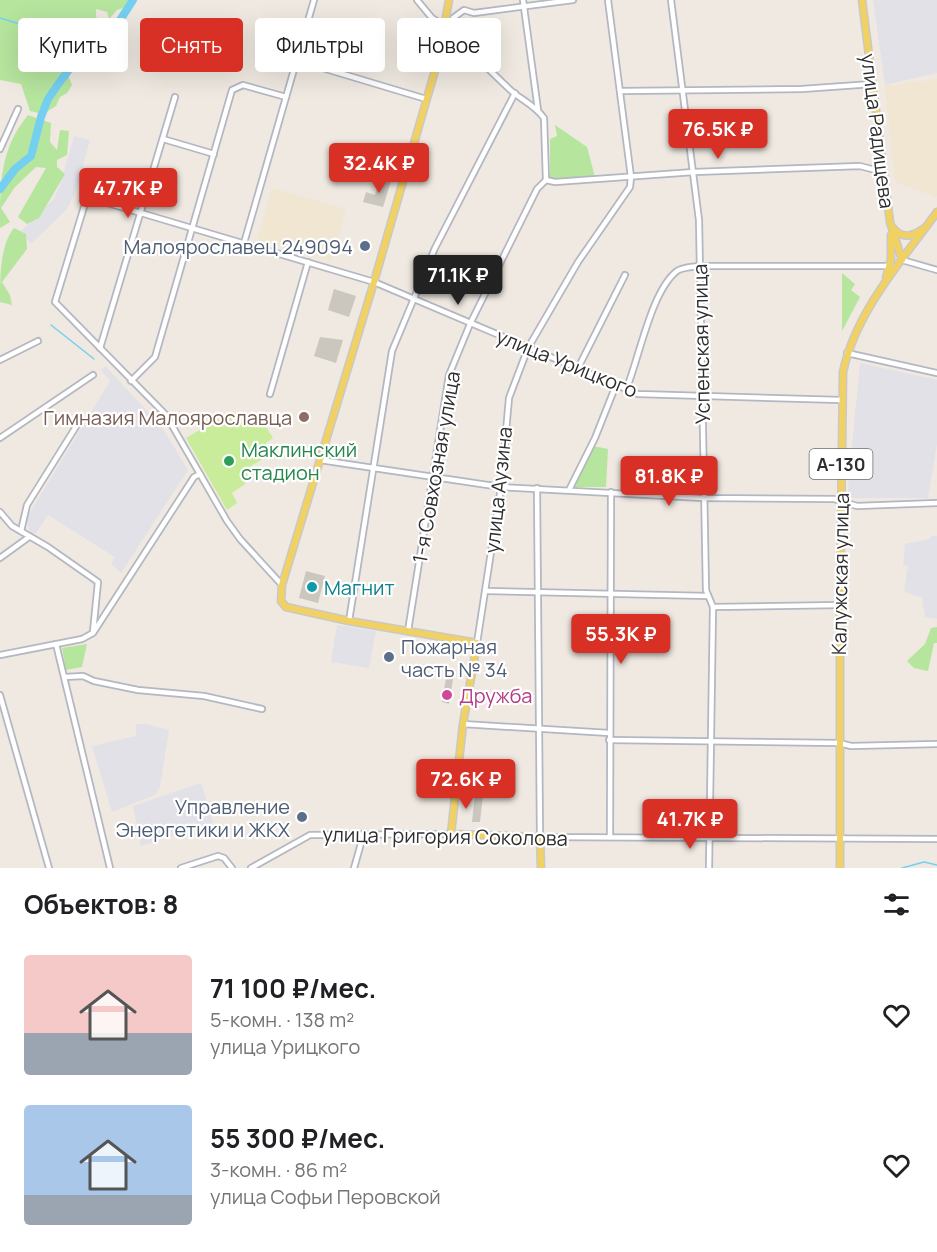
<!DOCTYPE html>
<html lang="ru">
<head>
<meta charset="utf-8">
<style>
	:root { --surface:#fff; --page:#f6f6f6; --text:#202124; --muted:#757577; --accent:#d93025 }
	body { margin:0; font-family:Manrope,sans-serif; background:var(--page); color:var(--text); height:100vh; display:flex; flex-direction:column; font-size:22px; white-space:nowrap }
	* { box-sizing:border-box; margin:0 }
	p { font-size:20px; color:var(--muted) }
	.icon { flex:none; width:33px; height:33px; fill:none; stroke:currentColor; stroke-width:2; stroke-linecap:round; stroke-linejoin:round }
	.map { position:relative; height:868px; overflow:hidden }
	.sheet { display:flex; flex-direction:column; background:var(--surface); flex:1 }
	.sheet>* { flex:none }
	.top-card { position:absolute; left:18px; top:18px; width:600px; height:54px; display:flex; gap:12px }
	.price { position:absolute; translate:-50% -51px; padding:0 14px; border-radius:6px; background:var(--accent); color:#fff; font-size:20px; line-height:39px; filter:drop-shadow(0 2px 3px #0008) }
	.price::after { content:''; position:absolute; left:50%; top:36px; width:18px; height:14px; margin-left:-9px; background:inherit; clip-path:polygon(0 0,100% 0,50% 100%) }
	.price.on { background:#222; color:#fff }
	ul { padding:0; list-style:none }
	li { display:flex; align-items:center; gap:18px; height:150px; padding:0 24px }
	li span { display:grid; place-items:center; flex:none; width:168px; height:120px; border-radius:6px; color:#555 }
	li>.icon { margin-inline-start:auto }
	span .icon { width:72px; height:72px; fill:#fffc; stroke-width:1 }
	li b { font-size:26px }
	h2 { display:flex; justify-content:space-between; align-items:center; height:72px; padding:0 24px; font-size:26px }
	.tag { padding:0 21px; border-radius:6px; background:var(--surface); box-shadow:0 6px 24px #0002; font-size:21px; line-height:54px }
	.tag.on { background:var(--accent); color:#fff }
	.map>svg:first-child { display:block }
	.industrial { fill:#e3e1e8 }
	.education { fill:#f0e6d1 }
	.green { fill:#b6e59e }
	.pitch { fill:#c9ec9a }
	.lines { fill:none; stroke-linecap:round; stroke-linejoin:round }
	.stream { stroke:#75cff0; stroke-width:1.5 }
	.river { stroke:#75cff0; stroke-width:8 }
	.building { fill:#cbc7bf }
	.minor-casing { stroke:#b4b7c1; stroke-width:8 }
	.major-casing { stroke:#c9c9c9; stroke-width:9 }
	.minor { stroke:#fff; stroke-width:4.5 }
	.major { stroke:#f2d163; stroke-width:6 }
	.service-dot { fill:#5c6f8a; stroke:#fff; stroke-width:2 }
	.education-dot { fill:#8d6e63; stroke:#fff; stroke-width:2 }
	.leisure-dot { fill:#2e9e5b; stroke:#fff; stroke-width:2 }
	.culture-dot { fill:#0f9aa8; stroke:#fff; stroke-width:2 }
	.hotel-dot { fill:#d1479c; stroke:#fff; stroke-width:2 }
	.labels { text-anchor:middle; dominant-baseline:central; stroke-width:4.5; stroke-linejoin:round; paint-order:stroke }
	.shield { fill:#fff; stroke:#6d6d6d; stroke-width:1.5 }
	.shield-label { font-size:18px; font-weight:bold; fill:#2e2e2e }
	.street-label { font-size:20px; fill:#2e2e2e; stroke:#fff }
	.service-label { font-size:20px; fill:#4e5e75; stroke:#fff; text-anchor:end }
	.education-label { font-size:20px; fill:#785e54; stroke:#fff; text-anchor:end }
	.leisure-label { font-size:20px; fill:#27864d; stroke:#fff; text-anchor:start }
	.culture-label { font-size:20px; fill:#0d838f; stroke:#fff; text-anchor:start }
	.hotel-label { font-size:20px; fill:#b23c85; stroke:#fff; text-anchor:start }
</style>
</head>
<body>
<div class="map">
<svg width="937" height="868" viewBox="0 0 937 868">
	<rect width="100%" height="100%" fill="#efe9e1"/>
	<g class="industrial">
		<path d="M873 0H937V73L885 85Z"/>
		<path d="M74 136 90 140 76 191 67 209 31 244 21 231 54 199 61 182Z"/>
		<path d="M860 363 937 380V444L928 498H847Z"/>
		<path d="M105 366 161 426 188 470 121 573 111 564 115 557 48 515 34 536 30 533 26 519 110 381 101 370Z"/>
		<path d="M931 536H937V619L925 617 922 597 915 596 904 591 908 566 903 565 905 544 930 539Z"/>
		<path d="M337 625 376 631 369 668 331 662Z"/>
		<path d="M136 724H146L169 730 160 787 155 795 112 812 92 746 136 736Z"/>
		<path d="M201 783 213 823 141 846 133 806Z"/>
	</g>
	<g class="education">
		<path d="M937 79V195L936 197 895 182 885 86Z"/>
		<path d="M272 188 346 209 331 261 257 240Z"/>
	</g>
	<g class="green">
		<path d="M0 0H135L130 6 117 10 109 19 107 12 96 9V17L103 21 112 38 97 46 95 51 106 66H71L56 35H52L72 85 67 93 60 97 56 106 43 114 30 111 21 84 0 80Z"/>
		<path d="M28 115 51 123 50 142 57 150 60 130 69 131 67 155 57 160V167L65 174 39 218 27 224 18 217 46 168 36 167 15 187 1 208 10 222 0 228C0 183 0 149 28 115Z"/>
		<path d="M555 125 587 147 595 177 553 179 550 177V139L557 136Z"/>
		<path d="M14 228 26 234 27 249 2 282 10 295 12 305 0 302C0 277 0 245 14 228Z"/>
		<path d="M842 273 855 284 851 290 860 297 842 331Z"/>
		<path d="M593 446 608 449 606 487H573Z"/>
		<path d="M937 627V643H934L928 671 914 668 907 661 925 644 931 628Z"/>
		<path d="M87 644 82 667 66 670 62 648Z"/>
	</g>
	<path class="pitch" d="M230 412 253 415 255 420 260 417 273 438 266 443 272 454 245 469 247 475 245 484 232 493 237 503 227 510 186 438Z"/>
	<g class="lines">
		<g class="stream">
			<path d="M0 18 46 32 56 39 69 70"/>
			<path d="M51 325 94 359"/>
			<path d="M902 868 924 862 937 865"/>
		</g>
		<path class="river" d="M0 189 15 169 31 156 41 117 48 99 59 83 94 36 115 28 133 0"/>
	</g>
	<g class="building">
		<path d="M380 178 391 181 383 207 363 202 366 192 375 195Z"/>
		<path d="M334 289 356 296 349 317 328 310Z"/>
		<path d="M320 337 343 340 336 363 314 356Z"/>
		<path d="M306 571 325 576 318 603 299 598Z"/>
		<path d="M447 672 454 673 449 704 442 702Z"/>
		<path d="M475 794 483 795 480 822H472Z"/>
	</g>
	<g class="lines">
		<defs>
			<g id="minor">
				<path d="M417 0 432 18 443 25"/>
				<path d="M523 0 538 110"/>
				<path d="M671 0 699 220 706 590 713 607 709 868"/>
				<path d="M442 34 450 29 453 18 464 10 474 13 573 0"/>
				<path d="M296 60 426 99"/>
				<path d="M621 91 802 89 872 84"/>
				<path d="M163 139 214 154"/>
				<path d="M0 149 18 109"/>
				<path d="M546 180 555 182 694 172 860 166 883 172"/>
				<path d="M244 243 314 0"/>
				<path d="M902 260 937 270"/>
				<path d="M100 348 175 97"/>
				<path d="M847 353 937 373"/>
				<path d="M0 360 38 341"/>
				<path d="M578 368 625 275"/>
				<path d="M131 381 155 357 232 90 243 85 286 97"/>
				<path d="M626 390C639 359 651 291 677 271 683 267 693 267 700 266H890"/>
				<path d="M270 394 308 262"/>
				<path d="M0 438 93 375"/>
				<path d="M320 460 501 487 703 498 834 499 857 506 937 503"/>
				<path d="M537 488 540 837 937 839"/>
				<path d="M569 490 595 438 616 385"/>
				<path d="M0 512 12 526 48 547 98 582 93 632"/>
				<path d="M21 531 27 505 77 425"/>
				<path d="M0 558 29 537"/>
				<path d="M282 585 240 539 227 521 166 415 55 302 87 197 374 282 638 394 841 400"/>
				<path d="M487 591 708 596"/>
				<path d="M713 607 840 605"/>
				<path d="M349 621 392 351 435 248 515 93"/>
				<path d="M408 631 449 375 470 324 537 189 546 180 544 118C536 107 526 102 515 94 500 82 458 35 442 34"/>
				<path d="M477 643 501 487 509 398 528 348 578 262 630 187 631 177 608 0"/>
				<path d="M56 644 110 868"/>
				<path d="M0 655 82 639 93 633 194 477 200 474"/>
				<path d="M65 677 83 676 94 681 138 690 204 696 262 709"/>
				<path d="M0 695 49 868"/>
				<path d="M463 724 609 733"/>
				<path d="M609 740 839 743 851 746 937 744"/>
				<path d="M610 837 611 492"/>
				<path d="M181 868 218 856 224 858 232 868"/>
				<path d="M251 868 310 835 451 834"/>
				<path d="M354 868 364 833"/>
			</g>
			<g id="major">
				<path d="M449 0 438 60 374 282 282 585 281 601 286 607 349 621 477 643 463 724 451 834 540 837 541 868"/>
				<path d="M862 0 890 222 902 260"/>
				<path d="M893 228C902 239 912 237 923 229"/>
				<path d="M886 278 891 259V235"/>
				<path d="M840 868V605L843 372C856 311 901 262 937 212"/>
			</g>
		</defs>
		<use href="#minor" class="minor-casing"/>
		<use href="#major" class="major-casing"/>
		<use href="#minor" class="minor"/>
		<use href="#major" class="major"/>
	</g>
	<g class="service-dot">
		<circle cx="365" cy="246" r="6"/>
		<circle cx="389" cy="657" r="6"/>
		<circle cx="302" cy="817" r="6"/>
	</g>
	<circle class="education-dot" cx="304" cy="417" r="6"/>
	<circle class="leisure-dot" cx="229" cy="461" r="6"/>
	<circle class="culture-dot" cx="312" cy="587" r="6"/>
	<circle class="hotel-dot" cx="447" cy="695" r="6"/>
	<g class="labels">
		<rect class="shield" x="809.5" y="449" width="63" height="30" rx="4.5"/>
		<g class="shield-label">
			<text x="841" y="464">А-130</text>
		</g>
		<g class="street-label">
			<text transform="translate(878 131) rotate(83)">улица Радищева</text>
			<text transform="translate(701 344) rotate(-91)">Успенская улица</text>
			<text transform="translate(567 363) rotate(22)">улица Урицкого</text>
			<text transform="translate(436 467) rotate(-80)">1-я Совхозная улица</text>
			<text transform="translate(498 490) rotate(-84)">улица Аузина</text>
			<text transform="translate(840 574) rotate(-89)">Калужская улица</text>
			<text transform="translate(445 836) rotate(1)">улица Григория Соколова</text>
		</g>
		<g class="service-label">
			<text x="353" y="246">Малоярославец 249094</text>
			<text x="401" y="646" text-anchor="start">Пожарная<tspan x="401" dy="23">часть № 34</tspan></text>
			<text x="290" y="806">Управление<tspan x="290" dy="23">Энергетики и ЖКХ</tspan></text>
		</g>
		<g class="education-label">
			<text x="292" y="417">Гимназия Малоярославца</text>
		</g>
		<g class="leisure-label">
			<text x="241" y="449">Маклинский<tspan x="241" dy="23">стадион</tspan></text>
		</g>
		<g class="culture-label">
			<text x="324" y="587">Магнит</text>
		</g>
		<g class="hotel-label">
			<text x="459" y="695">Дружба</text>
		</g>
	</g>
</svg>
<b class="price" style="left:718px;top:160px">76.5K ₽</b>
<b class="price" style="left:379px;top:194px">32.4K ₽</b>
<b class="price" style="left:128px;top:219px">47.7K ₽</b>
<b class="price on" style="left:458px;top:306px">71.1K ₽</b>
<b class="price" style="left:669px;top:507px">81.8K ₽</b>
<b class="price" style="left:621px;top:665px">55.3K ₽</b>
<b class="price" style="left:466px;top:810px">72.6K ₽</b>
<b class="price" style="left:690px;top:850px">41.7K ₽</b>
<div class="top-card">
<a class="tag">Купить</a>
<a class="tag on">Снять</a>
<a class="tag">Фильтры</a>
<a class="tag">Новое</a>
</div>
</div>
<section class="sheet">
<h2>Объектов: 8<svg class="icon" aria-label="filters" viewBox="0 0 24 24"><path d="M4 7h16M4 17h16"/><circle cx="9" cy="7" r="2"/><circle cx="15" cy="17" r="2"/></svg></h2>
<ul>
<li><span style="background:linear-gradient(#f6c9c9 65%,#9aa5b1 0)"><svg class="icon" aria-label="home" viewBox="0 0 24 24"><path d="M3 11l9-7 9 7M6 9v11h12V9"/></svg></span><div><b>71 100 ₽/мес.</b><p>5-комн. · 138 m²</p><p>улица Урицкого</p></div><svg class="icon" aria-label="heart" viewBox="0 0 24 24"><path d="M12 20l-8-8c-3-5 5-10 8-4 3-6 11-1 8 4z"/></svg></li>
<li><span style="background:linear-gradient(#a9c7e8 75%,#9aa5b1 0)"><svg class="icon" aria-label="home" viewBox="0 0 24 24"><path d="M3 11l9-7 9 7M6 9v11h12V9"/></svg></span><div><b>55 300 ₽/мес.</b><p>3-комн. · 86 m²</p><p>улица Софьи Перовской</p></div><svg class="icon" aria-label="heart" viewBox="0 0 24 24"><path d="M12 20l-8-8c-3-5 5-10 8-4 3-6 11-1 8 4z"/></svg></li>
</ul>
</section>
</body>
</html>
